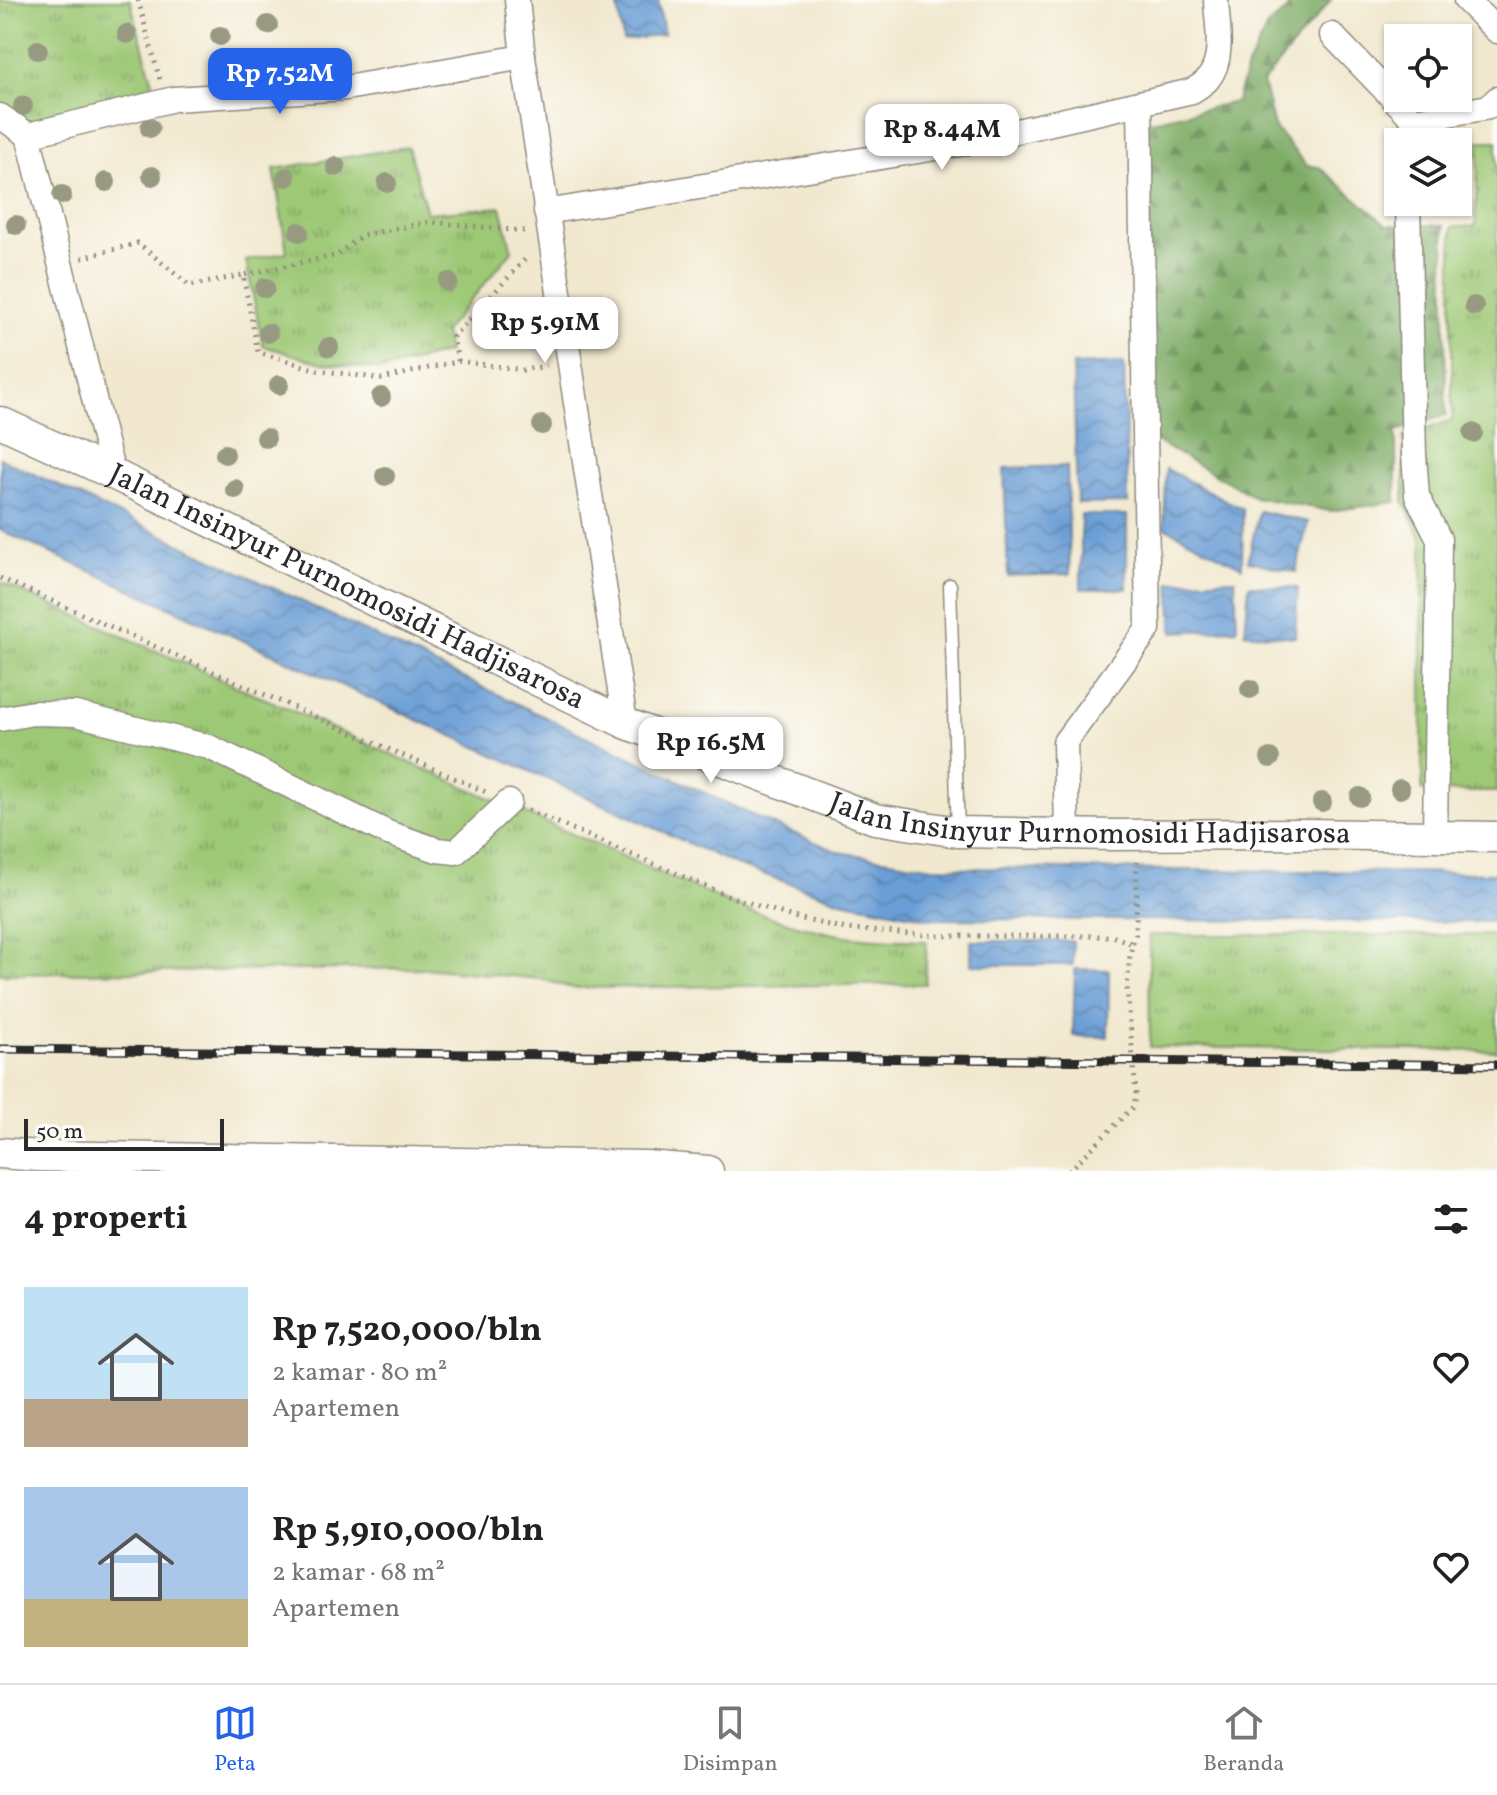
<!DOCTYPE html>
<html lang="id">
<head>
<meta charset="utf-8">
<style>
	:root { --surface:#fff; --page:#f2f2f2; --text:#222; --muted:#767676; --line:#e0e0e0; --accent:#2563eb }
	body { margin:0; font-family:Vollkorn,serif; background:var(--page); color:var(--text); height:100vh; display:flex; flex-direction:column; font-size:30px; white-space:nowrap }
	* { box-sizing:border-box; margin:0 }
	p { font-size:26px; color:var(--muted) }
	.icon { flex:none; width:44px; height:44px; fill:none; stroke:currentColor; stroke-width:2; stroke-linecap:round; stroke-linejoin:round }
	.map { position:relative; height:1171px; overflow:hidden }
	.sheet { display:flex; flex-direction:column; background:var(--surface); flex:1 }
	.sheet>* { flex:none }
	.tools { position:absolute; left:1384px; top:24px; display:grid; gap:16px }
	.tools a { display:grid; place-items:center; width:88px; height:88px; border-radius:0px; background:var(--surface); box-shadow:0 2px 6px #0004; font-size:40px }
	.scale { position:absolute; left:24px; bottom:20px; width:200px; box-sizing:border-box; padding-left:8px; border:4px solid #2b2b2b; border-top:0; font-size:22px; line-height:28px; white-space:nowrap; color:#2b2b2b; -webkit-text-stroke:6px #fdfcf7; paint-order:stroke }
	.price { position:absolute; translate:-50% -68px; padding:0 18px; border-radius:16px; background:#fff; color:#222; font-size:26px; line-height:52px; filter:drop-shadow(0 2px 4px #0008) }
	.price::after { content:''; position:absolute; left:50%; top:48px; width:24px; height:18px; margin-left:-12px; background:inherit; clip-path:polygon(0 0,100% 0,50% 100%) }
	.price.on { background:var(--accent); color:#fff }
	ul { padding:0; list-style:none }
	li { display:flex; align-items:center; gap:24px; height:200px; padding:0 24px }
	li span { display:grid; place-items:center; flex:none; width:224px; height:160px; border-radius:0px; color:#555 }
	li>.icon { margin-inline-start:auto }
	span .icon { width:96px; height:96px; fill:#fffc; stroke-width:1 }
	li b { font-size:34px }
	h2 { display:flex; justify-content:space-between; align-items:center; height:96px; padding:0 24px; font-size:34px }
	.dock { display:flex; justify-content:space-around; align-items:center; height:112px; border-top:2px solid var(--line); background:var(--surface); font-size:22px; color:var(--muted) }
	.dock a { display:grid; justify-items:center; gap:4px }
	.dock .on { color:var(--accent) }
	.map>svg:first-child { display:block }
	.grass { fill:url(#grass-tufts); stroke:#647a50; stroke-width:2 }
	.forest { fill:url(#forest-firs); stroke:#546c48; stroke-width:2 }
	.water { fill:url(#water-waves); stroke:#4a6480; stroke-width:2 }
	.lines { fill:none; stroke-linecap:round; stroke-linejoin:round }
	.service-casing { stroke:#8e8a7d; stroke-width:15 }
	.minor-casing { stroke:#8e8a7d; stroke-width:27 }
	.tertiary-casing { stroke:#8e8a7d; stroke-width:33 }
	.path { stroke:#8e8a7d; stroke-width:5; stroke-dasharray:2 6; stroke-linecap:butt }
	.service { stroke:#fff; stroke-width:12 }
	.minor { stroke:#fff; stroke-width:24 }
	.tertiary { stroke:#fff; stroke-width:30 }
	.rail-casing { stroke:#2b2b2b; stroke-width:9 }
	.rail { stroke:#fdfcf7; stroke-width:6; stroke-dasharray:18; stroke-linecap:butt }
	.tree { fill:#979a81 }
	.labels { text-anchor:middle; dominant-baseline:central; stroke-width:6; stroke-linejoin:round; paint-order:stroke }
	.street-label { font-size:30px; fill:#2b2b2b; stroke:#fdfcf7 }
</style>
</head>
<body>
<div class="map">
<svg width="1497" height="1171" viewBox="0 0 1497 1171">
	<defs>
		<pattern id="grass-tufts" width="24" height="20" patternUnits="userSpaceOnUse" patternTransform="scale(2)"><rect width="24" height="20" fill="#9dc875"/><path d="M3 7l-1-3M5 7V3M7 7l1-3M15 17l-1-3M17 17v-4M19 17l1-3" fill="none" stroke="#80a360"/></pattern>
		<pattern id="forest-firs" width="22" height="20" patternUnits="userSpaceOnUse" patternTransform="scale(2)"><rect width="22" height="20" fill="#7eac66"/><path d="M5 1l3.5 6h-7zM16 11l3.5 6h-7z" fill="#678c54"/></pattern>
		<pattern id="water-waves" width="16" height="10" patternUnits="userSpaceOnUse" patternTransform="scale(2)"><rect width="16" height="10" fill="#6a9ed6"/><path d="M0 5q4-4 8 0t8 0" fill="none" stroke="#5781ae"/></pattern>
	</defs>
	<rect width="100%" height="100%" fill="#fdfcf7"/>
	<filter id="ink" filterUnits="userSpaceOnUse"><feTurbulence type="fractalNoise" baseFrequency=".0125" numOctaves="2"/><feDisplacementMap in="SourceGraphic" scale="16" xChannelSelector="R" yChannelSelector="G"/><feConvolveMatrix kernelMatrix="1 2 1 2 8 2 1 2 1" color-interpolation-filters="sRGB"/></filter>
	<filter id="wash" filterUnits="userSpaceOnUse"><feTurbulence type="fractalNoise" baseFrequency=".006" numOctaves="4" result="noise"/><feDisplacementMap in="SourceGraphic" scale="32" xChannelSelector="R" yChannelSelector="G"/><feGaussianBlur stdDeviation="1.8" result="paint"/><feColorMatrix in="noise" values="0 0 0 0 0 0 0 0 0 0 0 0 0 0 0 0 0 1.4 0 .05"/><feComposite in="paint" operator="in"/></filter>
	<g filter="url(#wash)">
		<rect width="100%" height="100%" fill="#f1e8cf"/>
		<g class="grass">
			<path d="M0 0H130L155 91 29 127 0 107Z"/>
			<path d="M1479 141H1497V792L1422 791V540L1404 502V437L1452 420V227L1475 226Z"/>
			<path d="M408 147 427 213 501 207 512 251 444 332 448 352 384 370 321 363 263 346 246 261 287 252 274 169Z"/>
			<path d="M0 582 731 904C769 916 807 930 846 936 872 940 900 940 927 941L925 984 572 988 541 979 424 968 0 974Z"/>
			<path d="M1149 935H1497V1051L1150 1047Z"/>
		</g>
		<path class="forest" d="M1289 0H1331L1263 82 1274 127 1307 166 1319 167 1387 225H1444L1446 415 1396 431V502L1330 511 1255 497 1152 439 1148 122 1236 102 1248 65 1268 25 1287 11Z"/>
		<g class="water">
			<path d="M617 0H658L664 34 623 41Z"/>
			<path d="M1124 363 1128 503 1077 504 1073 365Z"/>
			<path d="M0 458 762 820 839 852 933 867 973 868 1497 873V922L933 919 841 901 736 865 0 530Z"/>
			<path d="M1067 466 1070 574 1008 576 1004 468Z"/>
			<path d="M1166 469 1243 509 1242 567 1164 527Z"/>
			<path d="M1259 511 1308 522 1296 572 1248 561Z"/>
			<rect x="1081" y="515" width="46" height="74"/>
			<path d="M1235 579 1237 629 1173 632 1170 582Z"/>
			<path d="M1249 585 1298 588 1295 637 1245 633Z"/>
			<rect x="971" y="941" width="102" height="24"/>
			<path d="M1075 969 1109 970 1108 1037 1073 1036Z"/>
		</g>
	</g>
	<g filter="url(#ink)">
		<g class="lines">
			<defs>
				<path id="service" d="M950 585 958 832"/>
				<g id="minor">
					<path d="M517 0 523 57 625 723"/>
					<path d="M1466 0 1497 31"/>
					<path d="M1332 35 1414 120"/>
					<path d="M0 116 28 135 113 474"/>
					<path d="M28 135 174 99 346 88 523 57"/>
					<path d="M1412 142 1414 120 1489 107 1497 99"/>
					<path d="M1408 202 1414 455 1417 496 1439 539 1435 836"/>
					<path d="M546 212 960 144 1192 91C1197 88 1204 84 1208 79 1225 59 1217 24 1216 0"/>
					<path d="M0 719 33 713 76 714 209 747 388 833 437 850 456 852 509 802"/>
					<path d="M1067 834 1065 742 1148 629 1140 103"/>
				</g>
				<g id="tertiary">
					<path id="s1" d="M0 422 113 474 625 723 875 819 958 832 1112 835 1305 834 1497 837"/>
					<path d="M0 1153 39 1156 646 1166 708 1171"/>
				</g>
			</defs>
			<use href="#service" class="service-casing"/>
			<use href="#minor" class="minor-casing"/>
			<use href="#tertiary" class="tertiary-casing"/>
			<g class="path">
				<path d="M138 0 160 80"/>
				<path d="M524 231 431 222 362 235 338 255 243 275 258 352 317 370 382 379 458 361 523 370 546 366"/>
				<path d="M82 258 138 243 190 286 243 275"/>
				<path d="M458 361 453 337 528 256"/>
				<path d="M0 578 486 792"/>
				<path d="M528 810 731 897 793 917 846 929 939 936H1112L1133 944"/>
				<path d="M1069 1171 1134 1106 1136 1094 1127 987 1130 954 1136 932 1137 862"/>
			</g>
			<use href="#service" class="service"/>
			<use href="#minor" class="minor"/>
			<use href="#tertiary" class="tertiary"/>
			<defs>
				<path id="rail" d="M0 1049 1497 1065"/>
			</defs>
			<use href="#rail" class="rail-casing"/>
			<use href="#rail" class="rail"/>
		</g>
		<g class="tree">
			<circle cx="268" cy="25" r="10"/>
			<circle cx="127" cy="34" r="10"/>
			<circle cx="220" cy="36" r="10"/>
			<circle cx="38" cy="50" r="10"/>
			<circle cx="278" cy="61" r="10"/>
			<circle cx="23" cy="106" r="10"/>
			<circle cx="150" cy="128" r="10"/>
			<circle cx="336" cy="167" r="10"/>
			<circle cx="152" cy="176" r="10"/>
			<circle cx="286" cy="177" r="10"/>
			<circle cx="106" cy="182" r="10"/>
			<circle cx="387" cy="183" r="10"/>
			<circle cx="62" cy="195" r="10"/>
			<circle cx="16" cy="225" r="10"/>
			<circle cx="299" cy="232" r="10"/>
			<circle cx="448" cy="282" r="10"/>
			<circle cx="265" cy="288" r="10"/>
			<circle cx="1474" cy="306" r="10"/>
			<circle cx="268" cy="333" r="10"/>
			<circle cx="329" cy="347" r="10"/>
			<circle cx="279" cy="385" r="10"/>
			<circle cx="381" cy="397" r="10"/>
			<circle cx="542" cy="425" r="10"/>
			<circle cx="1473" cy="433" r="10"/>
			<circle cx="266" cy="438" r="10"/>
			<circle cx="225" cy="454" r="10"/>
			<circle cx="385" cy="476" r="10"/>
			<circle cx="235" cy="489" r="10"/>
			<circle cx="1250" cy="689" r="10"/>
			<circle cx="1270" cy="758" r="10"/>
			<circle cx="1400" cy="789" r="10"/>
			<circle cx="1360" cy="797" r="10"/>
			<circle cx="1322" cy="802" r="10"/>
		</g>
	</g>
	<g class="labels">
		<g class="street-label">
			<text stroke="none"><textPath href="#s1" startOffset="384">Jalan Insinyur Purnomosidi Hadjisarosa</textPath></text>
			<text stroke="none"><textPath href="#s1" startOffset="1176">Jalan Insinyur Purnomosidi Hadjisarosa</textPath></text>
		</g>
	</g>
</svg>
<div class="tools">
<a><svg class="icon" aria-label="locate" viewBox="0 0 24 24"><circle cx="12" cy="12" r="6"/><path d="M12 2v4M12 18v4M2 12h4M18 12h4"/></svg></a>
<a><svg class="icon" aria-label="layers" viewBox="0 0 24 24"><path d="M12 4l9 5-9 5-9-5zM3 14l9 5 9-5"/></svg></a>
</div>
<div class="scale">50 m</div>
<b class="price on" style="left:280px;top:116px">Rp 7.52M</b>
<b class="price" style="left:942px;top:172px">Rp 8.44M</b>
<b class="price" style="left:545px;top:365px">Rp 5.91M</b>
<b class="price" style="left:711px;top:785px">Rp 16.5M</b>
</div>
<section class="sheet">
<h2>4 properti<svg class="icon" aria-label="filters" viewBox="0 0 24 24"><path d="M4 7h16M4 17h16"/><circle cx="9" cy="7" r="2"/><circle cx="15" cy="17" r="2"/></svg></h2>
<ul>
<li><span style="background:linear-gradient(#bfe0f5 70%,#b9a48a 0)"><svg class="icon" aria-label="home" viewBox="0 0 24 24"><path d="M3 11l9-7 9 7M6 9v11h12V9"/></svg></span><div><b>Rp 7,520,000/bln</b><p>2 kamar · 80 m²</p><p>Apartemen</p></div><svg class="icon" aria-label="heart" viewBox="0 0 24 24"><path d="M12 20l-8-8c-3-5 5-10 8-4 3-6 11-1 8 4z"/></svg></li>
<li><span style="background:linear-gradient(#a9c7e8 70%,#c2b280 0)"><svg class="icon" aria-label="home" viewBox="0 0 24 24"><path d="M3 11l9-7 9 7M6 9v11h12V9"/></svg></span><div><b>Rp 5,910,000/bln</b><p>2 kamar · 68 m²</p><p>Apartemen</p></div><svg class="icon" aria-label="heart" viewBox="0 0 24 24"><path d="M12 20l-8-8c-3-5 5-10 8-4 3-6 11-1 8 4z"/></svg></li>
</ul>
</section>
<nav class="dock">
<a class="on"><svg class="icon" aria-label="map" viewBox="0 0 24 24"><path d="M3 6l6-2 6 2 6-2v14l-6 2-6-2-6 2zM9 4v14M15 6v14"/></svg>Peta</a>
<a><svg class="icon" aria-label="saved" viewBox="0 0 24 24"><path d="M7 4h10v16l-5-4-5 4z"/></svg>Disimpan</a>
<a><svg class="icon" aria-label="home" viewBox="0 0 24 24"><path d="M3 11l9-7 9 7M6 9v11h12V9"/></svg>Beranda</a>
</nav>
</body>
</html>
